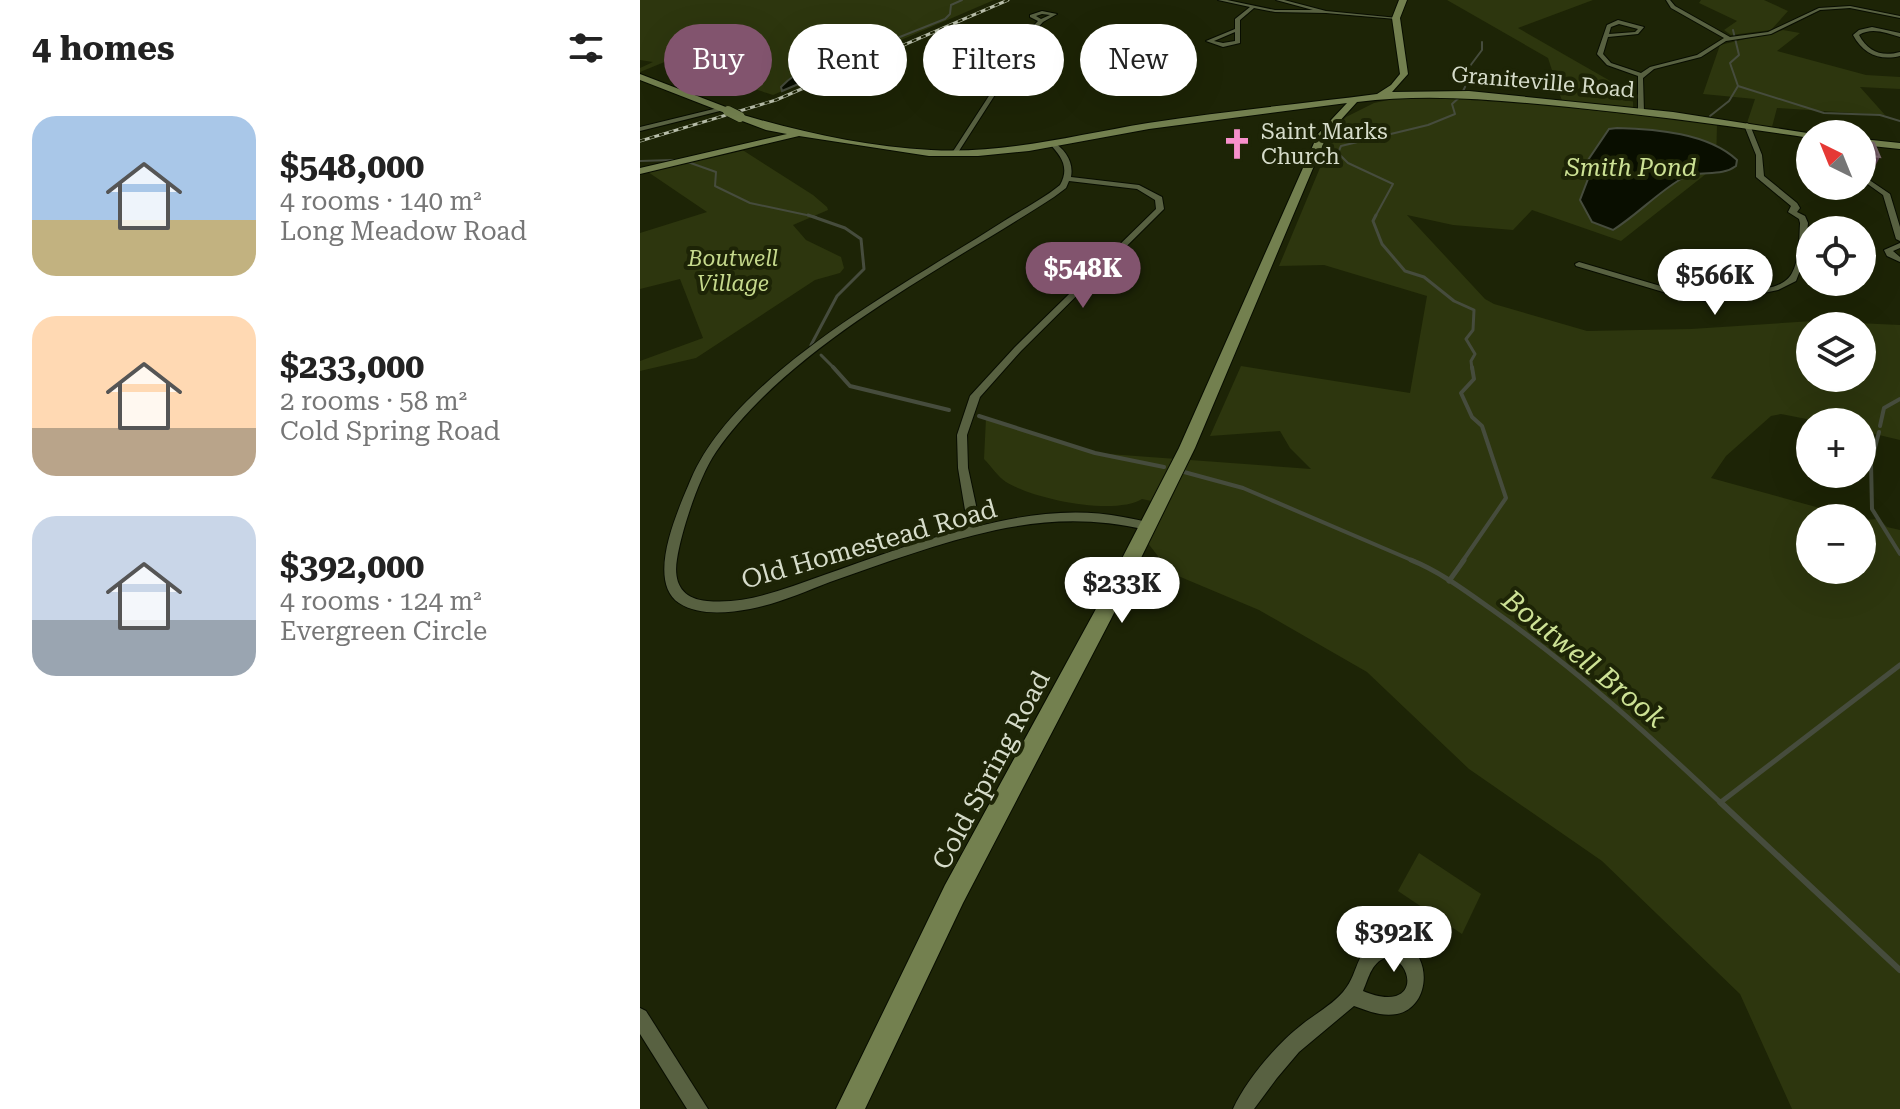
<!DOCTYPE html>
<html lang="en">
<head>
<meta charset="utf-8">
<style>
	:root { --surface:#fff; --page:#f2f2f2; --text:#222; --muted:#767676; --accent:#82546e }
	body { margin:0; font-family:"Roboto Serif",serif; background:var(--page); color:var(--text); height:100vh; display:flex; flex-direction:column; font-size:30px; white-space:nowrap }
	* { box-sizing:border-box; margin:0 }
	p { font-size:26px; color:var(--muted) }
	.icon { flex:none; width:44px; height:44px; fill:none; stroke:currentColor; stroke-width:2; stroke-linecap:round; stroke-linejoin:round }
	.map { position:relative; flex:1; overflow:hidden }
	.drawer { display:flex; flex-direction:column; background:var(--surface); width:640px }
	.drawer>* { flex:none }
	.guide { position:absolute; left:24px; top:24px; width:760px; height:72px; display:flex; gap:16px }
	.needle { width:52px; rotate:317deg }
	.controls { position:absolute; left:1156px; top:120px; display:grid; gap:16px }
	.controls a { display:grid; place-items:center; width:80px; height:80px; border-radius:50%; background:var(--surface); box-shadow:0 8px 32px #0002; font-size:40px }
	.price { position:absolute; translate:-50% -68px; padding:0 18px; border-radius:28px; background:#fff; color:#222; font-size:26px; line-height:52px; filter:drop-shadow(0 2px 4px #0008) }
	.price::after { content:''; position:absolute; left:50%; top:48px; width:24px; height:18px; margin-left:-12px; background:inherit; clip-path:polygon(0 0,100% 0,50% 100%) }
	.price.selected { background:var(--accent); color:#fff }
	ul { padding:0; list-style:none }
	li { display:flex; align-items:center; gap:24px; height:200px; padding:0 32px }
	li span { display:grid; place-items:center; flex:none; width:224px; height:160px; border-radius:24px; color:#555 }
	li>.icon { margin-inline-start:auto }
	span .icon { width:96px; height:96px; fill:#fffc; stroke-width:1 }
	li b { font-size:34px }
	h2 { display:flex; justify-content:space-between; align-items:center; height:96px; padding:0 32px; font-size:34px }
	.chip { padding:0 28px; border-radius:36px; background:var(--surface); box-shadow:0 8px 32px #0002; font-size:28px; line-height:72px }
	.chip.selected { background:var(--accent); color:#fff }
	main { display:flex; flex:1; min-height:0 }
	.map>svg:first-child { display:block }
	.green { fill:#2d360e; fill-rule:evenodd }
	.water { fill:#090e00; stroke:#464c3d; stroke-width:2 }
	.lines { fill:none; stroke-linecap:round; stroke-linejoin:round }
	.stream-far4 { stroke:#464c3d; stroke-width:2 }
	.stream-far3 { stroke:#464c3d; stroke-width:3 }
	.stream-far2 { stroke:#464c3d; stroke-width:4 }
	.stream-far1 { stroke:#464c3d; stroke-width:5 }
	.stream { stroke:#464c3d; stroke-width:6 }
	.street-casing { stroke:#080d00; stroke-width:2 }
	.secondary-casing { stroke:#080d00; stroke-width:2 }
	.street { fill:#586141; fill-rule:evenodd }
	.secondary { fill:#73804f; fill-rule:evenodd }
	.rail-casing { stroke:#b8beaa; stroke-width:3 }
	.rail { stroke:#1d2406; stroke-width:2; stroke-dasharray:5; stroke-linecap:butt }
	.secondary-bridge-casing { stroke:#080d00; stroke-width:11; stroke-linecap:butt }
	.secondary-bridge { stroke:#73804f; stroke-width:10 }
	.wall { fill:#5a3f4d }
	.building { fill:#68505b; stroke:#79666c; stroke-width:2 }
	.labels { text-anchor:middle; dominant-baseline:central; stroke-width:8; stroke-linejoin:round; paint-order:stroke }
	.far-street-label { font-size:22px; fill:#d6dcca; stroke:#1d2406 }
	.far-poi-label { font-size:22px; fill:#d6dcca; stroke:#1d2406; text-anchor:start }
	.far-park-label { font-size:22px; font-style:italic; fill:#c5d98c; stroke:#1d2406 }
	.far-water-label { font-size:24px; font-style:italic; fill:#cde295; stroke:#1d2406 }
	.street-label { font-size:26px; fill:#d6dcca; stroke:#1d2406 }
	.water-label { font-size:28px; font-style:italic; fill:#cde295; stroke:#1d2406 }
</style>
</head>
<body>
<main>
<section class="drawer">
<h2>4 homes<svg class="icon" aria-label="filters" viewBox="0 0 24 24"><path d="M4 7h16M4 17h16"/><circle cx="9" cy="7" r="2"/><circle cx="15" cy="17" r="2"/></svg></h2>
<ul>
<li><span style="background:linear-gradient(#a9c7e8 65%,#c2b280 0)"><svg class="icon" aria-label="home" viewBox="0 0 24 24"><path d="M3 11l9-7 9 7M6 9v11h12V9"/></svg></span><div><b>$548,000</b><p>4 rooms · 140 m²</p><p>Long Meadow Road</p></div></li>
<li><span style="background:linear-gradient(#ffd9b3 70%,#b9a48a 0)"><svg class="icon" aria-label="home" viewBox="0 0 24 24"><path d="M3 11l9-7 9 7M6 9v11h12V9"/></svg></span><div><b>$233,000</b><p>2 rooms · 58 m²</p><p>Cold Spring Road</p></div></li>
<li><span style="background:linear-gradient(#c9d6e8 65%,#9aa5b1 0)"><svg class="icon" aria-label="home" viewBox="0 0 24 24"><path d="M3 11l9-7 9 7M6 9v11h12V9"/></svg></span><div><b>$392,000</b><p>4 rooms · 124 m²</p><p>Evergreen Circle</p></div></li>
</ul>
</section>
<div class="map">
<svg width="1260" height="1109" viewBox="0 0 1260 1109">
	<rect width="100%" height="100%" fill="#1d2406"/>
	<g class="green">
		<path d="M0 0H354L133 95 27 61 0 72V68L13 62 0 60Z"/>
		<path d="M807 0H953L878 28 993 94V108L922 101 908 58Z"/>
		<path d="M1061 0H1124L1148 11 1131 30 1091 35 1084 30 1097 21 1059 3Z"/>
		<path d="M1143 30 1160 33 1137 51 1226 75 1260 77V89L1220 87 1245 115 1137 108 1132 127 1107 123 1115 99 1063 94 1080 45Z"/>
		<path d="M832 97 1077 124 1076 166 981 241 892 210 873 230 813 225 767 215 845 299 854 304 947 331 1051 329 1173 321 1260 325V440L1222 431V422H1182L1141 414 1131 416 1086 456 1071 478 1216 518H1170V570H1222V520L1239 519 1247 527 1260 530V1109H1152L1100 994 962 861 829 769 727 672 619 610 531 573 507 542 525 504 502 499C474 516 393 499 366 482 358 477 351 466 344 459L346 418 455 453 671 469 650 448 640 431 570 436 601 366 770 393 787 296 684 265 639 266 697 127 706 117 734 103 758 98ZM1170 326H1222V378H1170Z"/>
		<path d="M101 149 173 195 187 207 188 210 153 225 166 240 201 257 204 268 200 273 175 280 56 358 0 371V361L63 338 40 279 0 289V233L67 212 8 172Z"/>
		<path d="M779 853 841 894 822 934 758 891Z"/>
	</g>
	<g class="water">
		<path d="M222 57 142 91 141 87C165 62 189 62 222 57Z"/>
		<path d="M977 128C1016 129 1068 133 1097 160L1096 166C1080 178 1058 169 1041 179 1017 193 997 215 973 230L952 222 940 200 951 171 946 163 969 129Z"/>
	</g>
	<g class="lines">
		<g class="stream-far4">
			<path d="M202 60 305 19 310 14 311 5 322 0"/>
			<path d="M1098 86 1184 113 1240 115 1260 121"/>
			<path d="M823 91 828 81 824 74 842 50V42"/>
			<path d="M1070 116 1089 101 1098 86 1090 63 1099 55 1093 30"/>
			<path d="M0 161 33 160"/>
			<path d="M45 161 76 172 75 186 110 203 176 217"/>
			<path d="M735 217 753 184 708 163 698 153 701 146 788 125 815 114 812 104 821 96"/>
		</g>
		<g class="stream-far3">
			<path d="M168 215 205 228 221 239 224 269 197 296 171 345"/>
			<path d="M736 215 733 221 742 244 765 271 784 277 814 301 834 310 833 330 826 339 835 354 831 361 832 369"/>
			<path d="M181 355 195 369"/>
		</g>
		<g class="stream-far2">
			<path d="M193 367 210 386 309 410"/>
			<path d="M339 416 455 453 524 467"/>
			<path d="M1240 426 1244 408 1260 399"/>
			<path d="M1239 432 1231 463 1232 509 1260 554"/>
			<path d="M544 472 603 488 776 562"/>
			<path d="M822 562 866 498 842 426 832 417 821 393 834 379 832 367"/>
		</g>
		<g class="stream-far1">
			<path d="M771 560C801 572 827 592 854 611 935 668 1010 736 1082 804"/>
			<path d="M809 581 824 560"/>
			<path d="M1081 802 1260 665"/>
		</g>
		<path class="stream" d="M1080 802 1260 970"/>
		<defs>
			<g id="street">
				<path d="M578 0H587L635 10H673L636 0H644L686 11 758 18 756 19 686 13 635 12 614 8 600 20V43L583 47 566 41 595 29V19L610 7ZM595 32V41L583 43 574 41Z"/>
				<path d="M1026 0H1030L1035 6 1090 37 1128 32 1179 8 1210 6 1260 16V18L1210 8 1180 10 1131 34 1086 41 1061 57 1014 69 1003 78 1004 112 1001 114 998 112V76L967 65 957 54 967 25 978 20 1004 27 998 34 968 37 963 54 971 63 1001 73 1010 67 1057 55 1084 38 1031 8ZM979 24 998 29 995 32 969 34 971 27Z"/>
				<path d="M402 11 417 14 403 22 375 53 387 70 360 87 317 154H313L312 153 356 85 381 70 369 53 398 21 390 17V15ZM402 14 410 15 401 19 396 16Z"/>
				<path d="M1232 27 1260 33V37C1246 33 1232 27 1219 35 1228 52 1242 57 1260 52V56C1240 61 1223 54 1213 35L1219 30Z"/>
				<path d="M82 107 84 110 0 131V127Z"/>
				<path d="M1107 123 1110 125 1122 155 1124 176 1157 203 1160 208 1157 212 1165 216 1168 223 1164 260 1156 281 1138 290 1119 294H1099L1077 303 1040 297 936 266 935 264 939 262 1041 292C1058 271 1078 286 1100 289 1116 291 1144 289 1152 273 1160 258 1159 239 1160 223L1159 219 1148 212 1151 206 1116 177V155L1104 125ZM1062 285 1090 291 1076 297 1049 293Z"/>
				<path d="M412 141C425 149 434 162 431 177L499 185 522 197 524 209 381 351 340 397 327 435 328 468 337 510 335 527C383 515 433 507 483 517 493 519 505 520 512 526L510 529 506 530C454 518 409 519 356 530 300 542 245 563 190 582 164 592 137 604 110 609 88 613 58 616 39 603 5 580 39 508 51 479 97 372 268 283 364 221 383 209 403 199 420 185 430 167 421 156 409 143ZM429 181 497 189 515 200 516 209 375 347 330 396 317 435 318 468 325 510 323 530C276 541 230 559 184 575 146 588 108 605 67 601 42 599 33 583 37 559 42 529 59 477 76 452 151 344 305 268 414 197L426 188Z"/>
				<path d="M1222 175 1250 194 1260 227V241L1256 239 1243 195 1222 180Z"/>
				<path d="M1260 243V248L1253 251 1260 257V262L1247 256 1244 250Z"/>
				<path d="M749 939C755 941 762 942 767 945 793 961 788 1008 757 1014 742 1017 728 1011 714 1006L659 1052 637 1078 614 1109H593C605 1082 636 1045 659 1027 673 1015 691 1006 703 992 722 970 712 946 749 939ZM749 957C767 961 776 990 756 996 745 999 733 995 723 991 729 977 732 960 749 957Z"/>
				<path d="M0 1008 6 1011 68 1109H47L0 1034Z"/>
			</g>
			<g id="secondary">
				<path d="M759 0H767L760 18 768 74 752 92 829 91 1033 112 1174 134H1170V138C1090 126 1010 115 929 107 857 100 789 93 717 102L687 135 555 448 471 619 323 903 225 1109H196L305 885 457 607 539 448 678 134 707 103 509 129 389 151 338 156H289L159 136 0 174V168L147 134 126 130 97 119 95 117 100 114C160 132 227 147 291 150 365 154 435 135 508 123 584 111 661 104 737 94L751 85 760 74 752 18Z"/>
				<path d="M0 74 91 109 93 111 85 113 0 80Z"/>
				<path d="M1222 139 1260 143V149L1222 145Z"/>
			</g>
		</defs>
		<use href="#street" class="street-casing"/>
		<use href="#secondary" class="secondary-casing"/>
		<use href="#street" class="street"/>
		<use href="#secondary" class="secondary"/>
		<defs>
			<path id="rail" d="M0 141 136 100 368 0"/>
		</defs>
		<use href="#rail" class="rail-casing"/>
		<use href="#rail" class="rail"/>
		<defs>
			<path id="secondary-bridge" d="M88 111 100 117"/>
		</defs>
		<use href="#secondary-bridge" class="secondary-bridge-casing"/>
		<use href="#secondary-bridge" class="secondary-bridge"/>
	</g>
	<path class="wall" d="M1222 141 1240 157 1233 170 1222 168Z"/>
	<path class="building" d="M1222 141 1234 143 1240 157 1224 155 1222 150Z"/>
	<defs>
		<symbol id="church-bare" viewBox="-9 -9 18 18"><path d="M-1.2-6h2.4v3.5h3.3v2.4h-3.3V6h-2.4V-.1h-3.3v-2.4h3.3Z" fill="#f890cc" stroke="#1d2406" stroke-width="2.5" paint-order="stroke"/></symbol>
	</defs>
	<g fill-rule="evenodd">
		<use href="#church-bare" x="575" y="122" width="44" height="44"/>
	</g>
	<g class="labels">
		<g class="far-street-label">
			<text transform="translate(903 82) rotate(5)">Graniteville Road</text>
		</g>
		<g class="far-poi-label">
			<text x="621" y="131">Saint Marks<tspan x="621" dy="25">Church</tspan></text>
		</g>
		<g class="far-park-label">
			<text x="93" y="258">Boutwell<tspan x="93" dy="25">Village</tspan></text>
		</g>
		<g class="far-water-label">
			<text x="991" y="168">Smith Pond</text>
		</g>
		<g class="street-label">
			<text transform="translate(229 544) rotate(-16)">Old Homestead Road</text>
			<text transform="translate(351 770) rotate(-62)">Cold Spring Road</text>
		</g>
		<g class="water-label">
			<text transform="translate(944 659) rotate(39)">Boutwell Brook</text>
		</g>
	</g>
</svg>
<div class="controls">
<a><svg class="needle" viewBox="-14 -14 28 28"><path d="M0-13l5 13h-10z" fill="#e53935"/><path d="M0 13l5-13h-10z" fill="#767676"/></svg></a>
<a><svg class="icon" aria-label="locate" viewBox="0 0 24 24"><circle cx="12" cy="12" r="6"/><path d="M12 2v4M12 18v4M2 12h4M18 12h4"/></svg></a>
<a><svg class="icon" aria-label="layers" viewBox="0 0 24 24"><path d="M12 4l9 5-9 5-9-5zM3 14l9 5 9-5"/></svg></a>
<a>+</a>
<a>−</a>
</div>
<b class="price selected" style="left:443px;top:310px">$548K</b>
<b class="price" style="left:1075px;top:317px">$566K</b>
<b class="price" style="left:482px;top:625px">$233K</b>
<b class="price" style="left:754px;top:974px">$392K</b>
<div class="guide">
<a class="chip selected">Buy</a>
<a class="chip">Rent</a>
<a class="chip">Filters</a>
<a class="chip">New</a>
</div>
</div>
</main>
</body>
</html>
